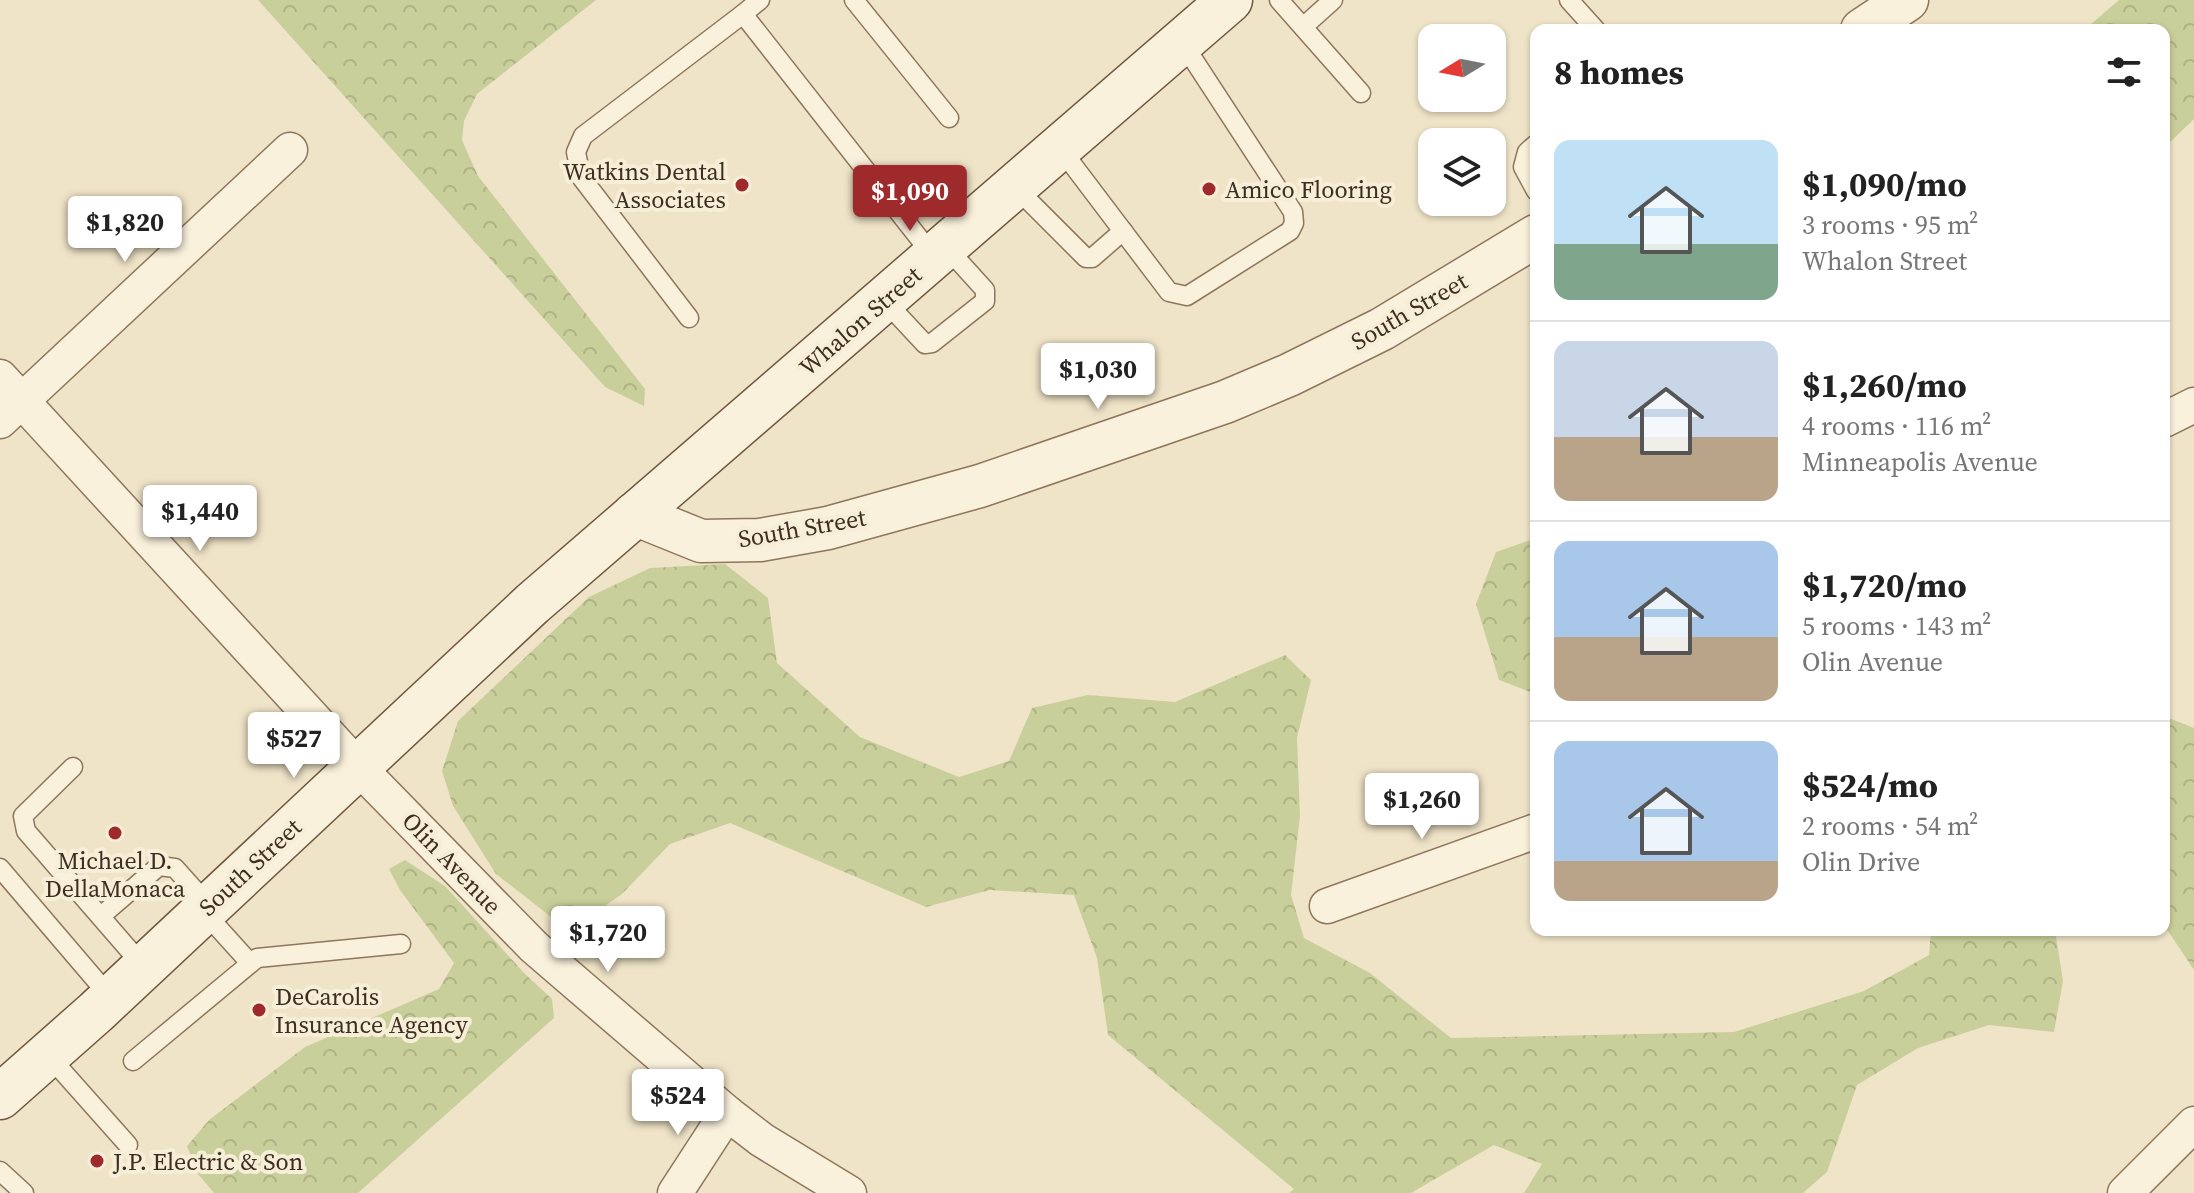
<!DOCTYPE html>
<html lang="en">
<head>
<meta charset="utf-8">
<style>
	:root { --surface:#fff; --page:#f2f2f2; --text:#222; --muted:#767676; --line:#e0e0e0; --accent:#9e2a2b }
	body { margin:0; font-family:"Source Serif 4",serif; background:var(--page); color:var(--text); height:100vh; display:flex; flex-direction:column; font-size:30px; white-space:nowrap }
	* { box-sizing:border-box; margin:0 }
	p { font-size:26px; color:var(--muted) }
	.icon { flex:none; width:44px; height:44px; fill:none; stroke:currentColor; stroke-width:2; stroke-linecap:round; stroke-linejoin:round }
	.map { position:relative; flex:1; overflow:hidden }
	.panel { position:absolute; left:1530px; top:24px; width:640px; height:912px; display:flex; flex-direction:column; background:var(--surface); border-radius:16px; box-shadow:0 2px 6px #0004 }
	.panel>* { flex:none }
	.needle { width:52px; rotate:260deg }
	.fabs { position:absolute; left:1418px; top:24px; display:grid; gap:16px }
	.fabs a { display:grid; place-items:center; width:88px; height:88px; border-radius:16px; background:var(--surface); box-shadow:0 2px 6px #0004; font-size:40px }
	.price { position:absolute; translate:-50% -68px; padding:0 18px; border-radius:8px; background:#fff; color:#222; font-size:26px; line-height:52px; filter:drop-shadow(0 2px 4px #0008) }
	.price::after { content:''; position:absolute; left:50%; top:48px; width:24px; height:18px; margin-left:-12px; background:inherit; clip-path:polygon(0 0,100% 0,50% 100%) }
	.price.active { background:var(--accent); color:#fff }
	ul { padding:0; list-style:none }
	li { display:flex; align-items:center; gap:24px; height:200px; padding:0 24px }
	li+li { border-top:2px solid var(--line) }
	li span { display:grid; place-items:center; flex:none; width:224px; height:160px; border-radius:16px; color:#555 }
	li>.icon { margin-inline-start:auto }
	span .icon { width:96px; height:96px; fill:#fffc; stroke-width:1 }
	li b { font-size:34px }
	h2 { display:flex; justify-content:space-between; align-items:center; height:96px; padding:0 24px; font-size:34px }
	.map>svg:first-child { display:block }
	.forest { fill:url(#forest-crowns) }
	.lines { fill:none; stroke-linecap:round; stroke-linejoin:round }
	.service-casing { stroke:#8d765c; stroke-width:21 }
	.minor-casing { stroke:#8d765c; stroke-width:37 }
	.tertiary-casing { stroke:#8d765c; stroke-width:45 }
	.secondary-casing { stroke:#6f573f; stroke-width:47 }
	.service { stroke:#faf1dc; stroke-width:18 }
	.minor { stroke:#faf1dc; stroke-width:34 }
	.tertiary { stroke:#faf1dc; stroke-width:42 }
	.secondary { stroke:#faf1dc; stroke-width:44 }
	.poi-dot { fill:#9e2a2b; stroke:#f7eed8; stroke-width:3 }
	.labels { text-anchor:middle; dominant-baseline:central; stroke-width:8; stroke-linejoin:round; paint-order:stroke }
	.poi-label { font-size:24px; fill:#3d2e20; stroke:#f7eed8; text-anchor:start }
	.street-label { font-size:24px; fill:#3d2e20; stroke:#f7eed8 }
</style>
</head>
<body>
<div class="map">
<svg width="2194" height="1193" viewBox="0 0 2194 1193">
	<defs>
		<pattern id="forest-crowns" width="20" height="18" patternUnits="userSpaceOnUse" patternTransform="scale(2)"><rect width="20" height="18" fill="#c9cf9b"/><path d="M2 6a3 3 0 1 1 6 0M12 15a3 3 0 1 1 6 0" fill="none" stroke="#aeb285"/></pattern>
	</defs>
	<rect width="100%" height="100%" fill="#f0e4c8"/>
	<g class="forest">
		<path d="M258 0H596L477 94 464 121 462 140 478 176 645 389 644 406 605 387Z"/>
		<path d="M2119 0H2194V119L2164 148V30H2084Z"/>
		<path d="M1536 538V694L1499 680 1476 604 1496 552Z"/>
		<path d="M725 564 768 598 777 663 860 737 959 777 1009 761 1032 708 1088 695 1175 702 1285 655 1311 680 1297 738 1300 816 1291 895 1304 938 1370 973 1451 1038 1734 1032 1864 991 1929 955 1931 930H2055L2063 981 2054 1032 1989 1025 1918 1048 1857 1085 1827 1172 1803 1193H1524L1542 1164 1494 1145 1411 1193H1289L1294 1189 1108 1035 1097 958 1074 895 990 890 926 907 730 823 670 844 622 894 569 931 496 874 453 806 442 771 458 721 589 597 650 568Z"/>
		<path d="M2164 716 2194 728V970L2164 925Z"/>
		<path d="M405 860 445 886 525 974 552 999 554 1018 358 1193H214L198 1174 187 1146 209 1120 305 1047 439 989 454 963 400 890 389 869Z"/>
	</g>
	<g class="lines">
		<defs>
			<g id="service">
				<path d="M854 0 949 118"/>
				<path d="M1279 0 1361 93"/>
				<path d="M1569 0 1596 30"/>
				<path d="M743 14 760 0"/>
				<path d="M1303 27 1333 0"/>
				<path d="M1536 144 1527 152 1523 167 1536 191"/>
				<path d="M1060 148 1169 292 1187 296 1290 231 1294 223 1293 212 1182 42"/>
				<path d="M1015 187 1086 258H1092L1123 231"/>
				<path d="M884 300 925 344 932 343 985 301V290L946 247"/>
				<path d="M689 318 581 177 576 152 583 136 743 14 934 257"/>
				<path d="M73 767 23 816 26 831 144 967"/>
				<path d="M0 868 111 998"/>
				<path d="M204 912 250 963"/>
				<path d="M101 916 159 866 175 868 209 906"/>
				<path d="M48 1055 128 1145"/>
				<path d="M133 1061 257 958 401 944"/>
				<path d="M0 1171 24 1193"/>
			</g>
			<g id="minor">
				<path d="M0 377 358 767 534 947 727 1113 762 1140 849 1193"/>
				<path d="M2164 420 2194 405"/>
				<path d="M0 421 290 150"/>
				<path d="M1327 906 1536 831"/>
				<path d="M675 1193 727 1113"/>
				<path d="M2125 1193 2194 1124"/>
			</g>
			<g id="tertiary">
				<path d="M1862 30 1907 0"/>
				<path d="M634 514 701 541 760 540 828 528 980 486 1225 402 1289 375 1382 329 1536 236"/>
			</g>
			<path id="secondary" d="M0 1097 96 1012 532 604 1230 0"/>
		</defs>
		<use href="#service" class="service-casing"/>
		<use href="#minor" class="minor-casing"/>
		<use href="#tertiary" class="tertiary-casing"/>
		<use href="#secondary" class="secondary-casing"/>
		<use href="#service" class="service"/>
		<use href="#minor" class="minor"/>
		<use href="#tertiary" class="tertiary"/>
		<use href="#secondary" class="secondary"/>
	</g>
	<g class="poi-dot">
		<circle cx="742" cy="185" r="8"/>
		<circle cx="1209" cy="189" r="8"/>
		<circle cx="115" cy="833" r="8"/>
		<circle cx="259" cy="1010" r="8"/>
		<circle cx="97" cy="1161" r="8"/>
	</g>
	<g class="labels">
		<g class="poi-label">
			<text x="726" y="171" text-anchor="end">Watkins Dental<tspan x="726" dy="28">Associates</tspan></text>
			<text x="1225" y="189">Amico Flooring</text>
			<text x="115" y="860" text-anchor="middle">Michael D.<tspan x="115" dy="28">DellaMonaca</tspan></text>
			<text x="275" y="996">DeCarolis<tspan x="275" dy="28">Insurance Agency</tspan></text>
			<text x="113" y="1161">J.P. Electric &amp; Son</text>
		</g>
		<g class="street-label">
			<text transform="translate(1409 311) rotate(-30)">South Street</text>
			<text transform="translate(860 321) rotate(-41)">Whalon Street</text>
			<text transform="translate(802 528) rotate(-10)">South Street</text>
			<text transform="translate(452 863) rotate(46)">Olin Avenue</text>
			<text transform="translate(250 867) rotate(-43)">South Street</text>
		</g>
	</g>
</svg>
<div class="fabs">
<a><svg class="needle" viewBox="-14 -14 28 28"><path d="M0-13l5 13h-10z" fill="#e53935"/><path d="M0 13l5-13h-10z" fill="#767676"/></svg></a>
<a><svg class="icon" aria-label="layers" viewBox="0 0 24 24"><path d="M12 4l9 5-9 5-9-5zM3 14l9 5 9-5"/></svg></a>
</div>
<b class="price active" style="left:910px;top:233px">$1,090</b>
<b class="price" style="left:125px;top:264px">$1,820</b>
<b class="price" style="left:1098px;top:411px">$1,030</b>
<b class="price" style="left:200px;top:553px">$1,440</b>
<b class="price" style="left:294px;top:780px">$527</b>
<b class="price" style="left:1422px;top:841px">$1,260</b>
<b class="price" style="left:608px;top:974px">$1,720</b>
<b class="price" style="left:678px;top:1137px">$524</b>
<section class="panel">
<h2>8 homes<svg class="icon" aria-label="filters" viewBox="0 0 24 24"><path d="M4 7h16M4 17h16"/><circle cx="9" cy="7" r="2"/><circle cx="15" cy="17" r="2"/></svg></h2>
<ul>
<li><span style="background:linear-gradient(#bfe0f5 65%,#7fa58c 0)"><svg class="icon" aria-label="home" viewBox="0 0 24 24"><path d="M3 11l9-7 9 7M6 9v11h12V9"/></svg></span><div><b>$1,090/mo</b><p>3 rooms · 95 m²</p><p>Whalon Street</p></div></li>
<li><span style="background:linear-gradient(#c9d6e8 60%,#b9a48a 0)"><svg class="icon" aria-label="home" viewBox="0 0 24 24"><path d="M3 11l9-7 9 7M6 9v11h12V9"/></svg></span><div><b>$1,260/mo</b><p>4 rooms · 116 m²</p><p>Minneapolis Avenue</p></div></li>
<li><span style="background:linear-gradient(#a9c7e8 60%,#b9a48a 0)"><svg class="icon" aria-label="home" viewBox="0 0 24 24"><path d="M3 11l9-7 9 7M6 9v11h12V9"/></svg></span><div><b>$1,720/mo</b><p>5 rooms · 143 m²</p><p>Olin Avenue</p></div></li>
<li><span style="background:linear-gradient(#a9c7e8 75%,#b9a48a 0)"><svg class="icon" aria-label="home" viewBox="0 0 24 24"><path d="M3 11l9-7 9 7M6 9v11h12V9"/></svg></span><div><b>$524/mo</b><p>2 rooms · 54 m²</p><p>Olin Drive</p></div></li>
</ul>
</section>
</div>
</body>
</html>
